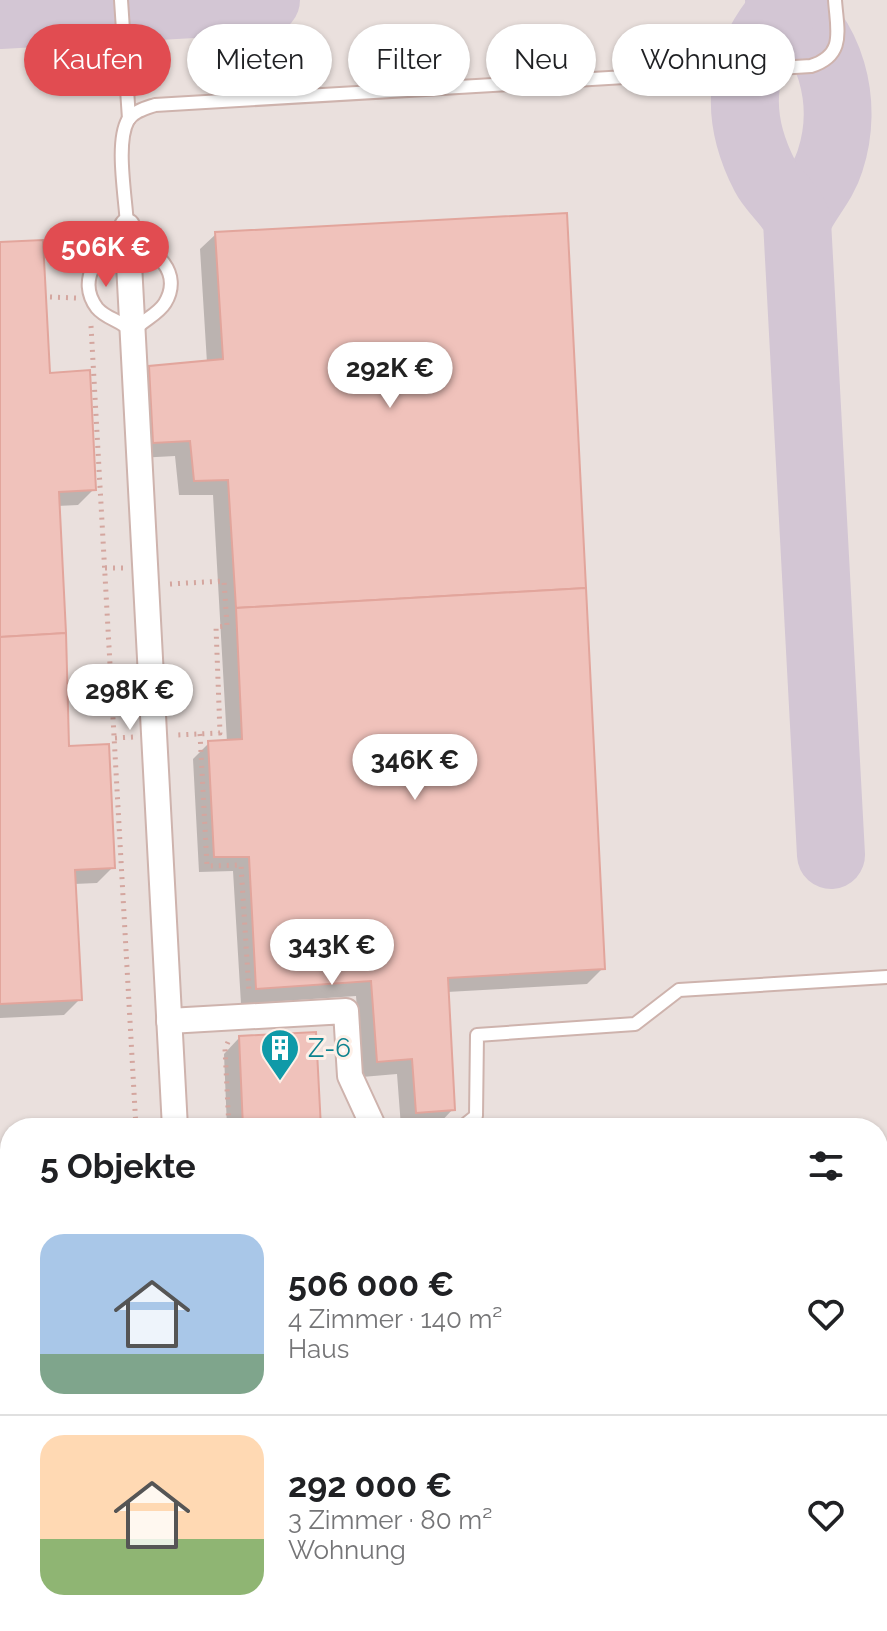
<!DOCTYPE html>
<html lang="de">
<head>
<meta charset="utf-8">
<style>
	:root { --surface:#fff; --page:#f2f2f2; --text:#202124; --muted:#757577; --line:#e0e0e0; --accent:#e14c51 }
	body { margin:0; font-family:Raleway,sans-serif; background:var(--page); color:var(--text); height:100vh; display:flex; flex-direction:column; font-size:30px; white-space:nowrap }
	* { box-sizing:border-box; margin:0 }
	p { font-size:26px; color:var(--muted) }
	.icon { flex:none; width:44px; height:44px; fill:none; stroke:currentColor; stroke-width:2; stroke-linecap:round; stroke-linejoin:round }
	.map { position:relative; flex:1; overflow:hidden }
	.drawer { position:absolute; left:0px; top:1118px; width:888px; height:514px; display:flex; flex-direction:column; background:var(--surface); border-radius:32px 32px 0 0; box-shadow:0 2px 6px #0004 }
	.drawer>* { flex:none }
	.hud { position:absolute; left:24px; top:24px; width:840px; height:72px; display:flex; gap:16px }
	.price { position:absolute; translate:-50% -68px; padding:0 18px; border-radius:28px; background:#fff; color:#222; font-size:26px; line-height:52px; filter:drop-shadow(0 2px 4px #0008) }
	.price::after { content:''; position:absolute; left:50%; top:48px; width:24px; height:18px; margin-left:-12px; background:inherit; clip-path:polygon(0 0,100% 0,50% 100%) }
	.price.current { background:var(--accent); color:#fff }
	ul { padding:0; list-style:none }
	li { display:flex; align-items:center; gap:24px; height:200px; padding:0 40px }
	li+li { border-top:2px solid var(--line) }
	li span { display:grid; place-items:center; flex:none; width:224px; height:160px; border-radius:24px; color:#555 }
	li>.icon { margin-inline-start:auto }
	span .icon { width:96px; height:96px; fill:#fffc; stroke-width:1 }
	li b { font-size:34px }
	h2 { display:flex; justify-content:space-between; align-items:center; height:96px; padding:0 40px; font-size:34px }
	.tag { padding:0 28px; border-radius:36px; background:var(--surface); box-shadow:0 2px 6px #0004; font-size:28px; line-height:72px }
	.tag.current { background:var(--accent); color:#fff }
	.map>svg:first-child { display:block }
	.industrial { fill:#eae0dd; fill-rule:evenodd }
	.shadow { fill:#0003 }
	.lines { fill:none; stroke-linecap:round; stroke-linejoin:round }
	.taxiway { stroke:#d3c6d4; stroke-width:68 }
	.building { fill:#f0c2bb; stroke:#e2a59c; stroke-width:2 }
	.lane-casing { stroke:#ceb3ad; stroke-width:16 }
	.street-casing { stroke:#ceb3ad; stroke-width:28 }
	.path { stroke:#d4a69f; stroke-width:5; stroke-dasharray:2 6; stroke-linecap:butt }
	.lane { stroke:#fff; stroke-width:12 }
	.street { stroke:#fff; stroke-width:24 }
	.labels { text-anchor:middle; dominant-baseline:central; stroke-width:6; stroke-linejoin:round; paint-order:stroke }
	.culture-label { font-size:26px; fill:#0d838f; stroke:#fef0e8; text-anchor:start }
</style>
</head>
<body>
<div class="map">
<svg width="887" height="1631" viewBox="0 0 887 1631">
	<rect width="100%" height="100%" fill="#fbebe3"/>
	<path class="industrial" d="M0 0H887V1631H0ZM10 1128H878V1622H10Z"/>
	<g class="shadow">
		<path d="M216 234 603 968 587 984 447 992 453 1109 438 1125 401 1127 397 1074 362 1077 356 996 241 1004 233 871 199 872 193 759 209 743 227 742 213 495H179L175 456 138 458 134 384 150 368 207 363 200 249Z"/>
		<path d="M0 244 48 375 94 489 78 505 57 506 67 748 113 867 97 883 74 884 80 999 64 1015 0 1018Z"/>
		<path d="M239 1038 319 1128H227L224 1054Z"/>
	</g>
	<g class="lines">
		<g class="taxiway">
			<path d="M779 0C832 33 849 104 830 161 823 184 806 200 797 221"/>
			<path d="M792 0C740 53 731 110 765 176 774 193 790 203 797 221L831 855"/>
			<path d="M0 15 266 0"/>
		</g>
	</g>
	<g class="building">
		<path d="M567 213 586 588 236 608 228 480 194 481 190 441 153 443 149 366 223 359 215 232Z"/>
		<path d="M43 240 50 373 90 370 96 490 59 492 66 633 0 637V242Z"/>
		<path d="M586 588 605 969 448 978 455 1110 416 1113 412 1059 377 1062 371 981 256 989 249 857H214L208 741 242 739 236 608Z"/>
		<path d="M66 633 69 746 109 744 115 868 75 870 82 1000 0 1004V637Z"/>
		<path d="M316 1032 321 1128H243L239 1036Z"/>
	</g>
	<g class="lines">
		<defs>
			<g id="lane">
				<path d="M121 0 129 119"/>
				<path d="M127 226C126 199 115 143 128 120 134 111 146 108 155 105L811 66C846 55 837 30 835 0"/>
				<path d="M128 243C156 247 183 273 165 303 157 316 141 320 132 333 123 320 107 320 97 308 76 280 98 248 128 243Z"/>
				<path d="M461 1128 476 1116 477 1035 635 1024 679 990 887 977"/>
			</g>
			<g id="street">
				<path d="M127 226 175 1128"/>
				<path d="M169 1021 346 1011 350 1076 374 1128"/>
				<path d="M202 1622V1631"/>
				<path d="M422 1622 423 1631"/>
			</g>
		</defs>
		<use href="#lane" class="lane-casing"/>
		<use href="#street" class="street-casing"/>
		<g class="path">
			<path d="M50 297 76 298"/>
			<path d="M91 326 136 1128"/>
			<path d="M105 568H124"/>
			<path d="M170 584 224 581 227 626 216 627 220 733 176 735"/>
			<path d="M200 734 207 866 241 865 249 993"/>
			<path d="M115 738 134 737"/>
			<path d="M228 1042 225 1049 229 1128"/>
			<path d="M163 1622 164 1631"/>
			<path d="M242 1622V1631"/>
		</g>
		<use href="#lane" class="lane"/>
		<use href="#street" class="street"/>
	</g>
	<defs>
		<symbol id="building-pin" viewBox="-11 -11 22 30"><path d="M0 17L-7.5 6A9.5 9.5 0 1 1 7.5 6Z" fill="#0f9aa8" stroke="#fef0e8"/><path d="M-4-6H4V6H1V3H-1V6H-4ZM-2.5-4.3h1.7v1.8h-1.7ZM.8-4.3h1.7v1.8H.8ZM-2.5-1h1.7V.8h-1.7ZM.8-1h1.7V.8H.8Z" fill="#fff"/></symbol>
	</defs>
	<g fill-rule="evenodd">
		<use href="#building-pin" x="258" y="1026" width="44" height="60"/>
	</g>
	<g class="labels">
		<g class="culture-label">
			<text x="308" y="1048">Z-6</text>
		</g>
	</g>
</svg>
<b class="price current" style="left:106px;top:289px">506K €</b>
<b class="price" style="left:390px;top:410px">292K €</b>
<b class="price" style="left:130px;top:732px">298K €</b>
<b class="price" style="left:415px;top:802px">346K €</b>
<b class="price" style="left:332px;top:987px">343K €</b>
<div class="hud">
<a class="tag current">Kaufen</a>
<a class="tag">Mieten</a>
<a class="tag">Filter</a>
<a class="tag">Neu</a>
<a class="tag">Wohnung</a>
</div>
<section class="drawer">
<h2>5 Objekte<svg class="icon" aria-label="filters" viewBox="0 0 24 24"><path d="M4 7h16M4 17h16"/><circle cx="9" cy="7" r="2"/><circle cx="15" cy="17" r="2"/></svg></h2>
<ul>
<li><span style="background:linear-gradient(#a9c7e8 75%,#7fa58c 0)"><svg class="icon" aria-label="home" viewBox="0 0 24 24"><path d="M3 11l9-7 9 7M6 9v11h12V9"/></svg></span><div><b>506 000 €</b><p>4 Zimmer · 140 m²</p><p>Haus</p></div><svg class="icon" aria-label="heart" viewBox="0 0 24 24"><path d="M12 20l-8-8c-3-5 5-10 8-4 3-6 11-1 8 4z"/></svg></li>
<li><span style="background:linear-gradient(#ffd9b3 65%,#8fb573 0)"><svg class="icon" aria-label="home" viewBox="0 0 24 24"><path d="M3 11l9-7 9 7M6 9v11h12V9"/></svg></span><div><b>292 000 €</b><p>3 Zimmer · 80 m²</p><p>Wohnung</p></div><svg class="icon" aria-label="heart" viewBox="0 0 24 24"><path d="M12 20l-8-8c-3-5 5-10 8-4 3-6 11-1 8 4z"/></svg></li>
</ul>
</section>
</div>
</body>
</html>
